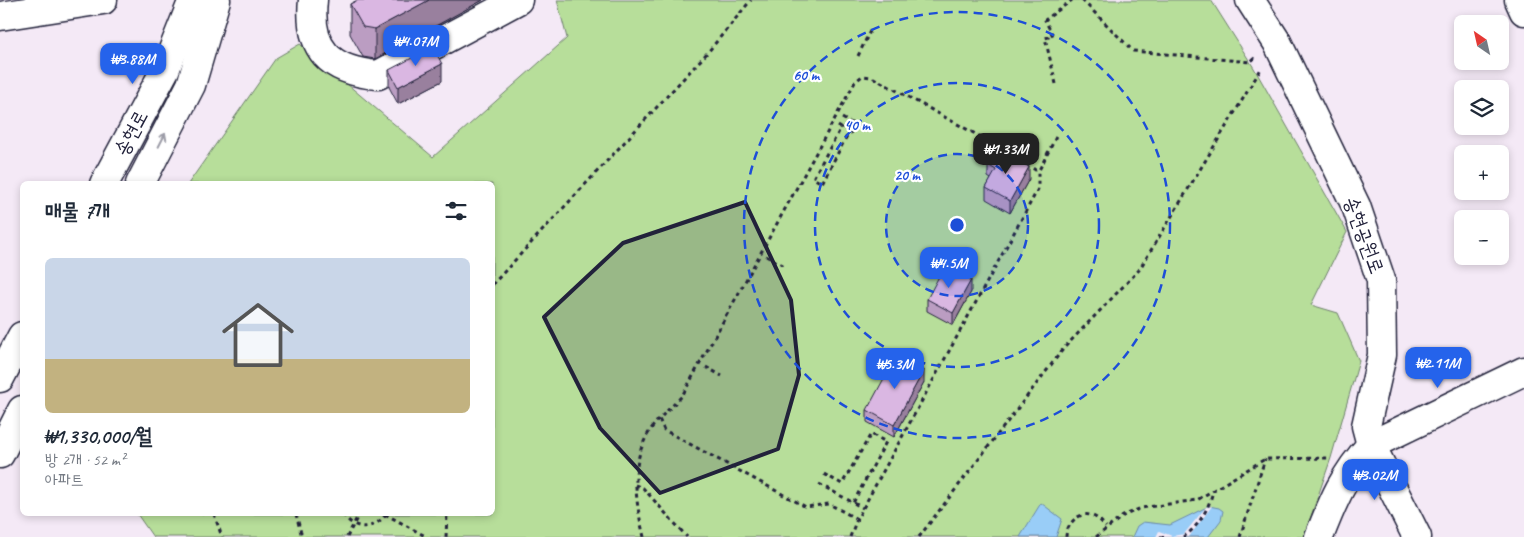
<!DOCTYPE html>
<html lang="ko">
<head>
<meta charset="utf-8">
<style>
	:root { --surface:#fff; --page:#f6f6f7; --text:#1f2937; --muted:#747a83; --line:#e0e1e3; --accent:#2563eb }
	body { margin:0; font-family:Caveat,"Poor Story",sans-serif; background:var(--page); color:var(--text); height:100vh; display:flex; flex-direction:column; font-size:19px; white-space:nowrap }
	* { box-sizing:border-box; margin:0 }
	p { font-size:16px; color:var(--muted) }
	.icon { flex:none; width:28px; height:28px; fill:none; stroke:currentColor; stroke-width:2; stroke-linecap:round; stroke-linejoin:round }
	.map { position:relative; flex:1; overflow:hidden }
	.side { position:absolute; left:20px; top:181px; width:475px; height:335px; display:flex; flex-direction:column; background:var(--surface); border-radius:8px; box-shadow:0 2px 8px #0003 }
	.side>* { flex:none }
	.needle { width:32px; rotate:326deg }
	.tools { position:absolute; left:1454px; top:15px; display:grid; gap:10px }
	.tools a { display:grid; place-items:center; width:55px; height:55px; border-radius:8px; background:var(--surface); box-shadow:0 2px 8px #0003; font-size:25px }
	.price { position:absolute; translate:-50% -42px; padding:0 11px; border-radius:10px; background:var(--accent); color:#fff; font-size:16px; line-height:32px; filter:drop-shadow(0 1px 2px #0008) }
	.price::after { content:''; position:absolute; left:50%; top:30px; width:15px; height:11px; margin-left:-8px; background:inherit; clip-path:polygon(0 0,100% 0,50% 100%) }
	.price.on { background:#222; color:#fff }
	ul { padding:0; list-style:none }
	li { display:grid; align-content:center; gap:10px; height:265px; padding:0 25px }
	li+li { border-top:1px solid var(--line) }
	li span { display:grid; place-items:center; height:155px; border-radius:8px; color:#555 }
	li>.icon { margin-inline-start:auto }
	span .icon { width:90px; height:90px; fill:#fffc; stroke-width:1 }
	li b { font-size:21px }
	h2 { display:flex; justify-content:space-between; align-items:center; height:60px; padding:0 25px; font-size:21px }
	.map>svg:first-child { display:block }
	.green { fill:#b7de9a; stroke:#6c806a }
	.water { fill:#99cdf7; stroke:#6989ac }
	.pier { fill:#f4e9f6 }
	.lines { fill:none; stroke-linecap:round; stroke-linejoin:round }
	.minor-casing { stroke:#22223b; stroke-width:31 }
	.major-casing { stroke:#22223b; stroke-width:31 }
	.path { stroke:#22223b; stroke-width:3; stroke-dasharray:4 4; stroke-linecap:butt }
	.minor { stroke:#fff; stroke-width:28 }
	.major { stroke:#fff; stroke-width:28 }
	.wall { fill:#bb9dc2; stroke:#22223b }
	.shaded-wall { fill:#99809e; stroke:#22223b }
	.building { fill:#dab7e2; stroke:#22223b }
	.oneway { stroke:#9c9ca7 }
	.marked { fill:#22223b; fill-opacity:0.2; stroke:#22223b; stroke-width:4; stroke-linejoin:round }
	.ring { fill:none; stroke:#1d4ed8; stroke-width:2.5; stroke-dasharray:9 6 }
	.labels { text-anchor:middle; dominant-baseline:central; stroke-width:4.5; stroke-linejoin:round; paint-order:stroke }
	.street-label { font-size:20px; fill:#22223b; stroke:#fff }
	.centre { fill:#1d4ed8; stroke:#fff; stroke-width:2.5 }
	.ring-label { font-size:15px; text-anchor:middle; font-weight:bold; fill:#1d4ed8; stroke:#fff; stroke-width:4.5; stroke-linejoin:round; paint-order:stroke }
</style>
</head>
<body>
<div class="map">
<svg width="1524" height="537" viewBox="0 0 1524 537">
	<rect width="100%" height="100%" fill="#f4e9f6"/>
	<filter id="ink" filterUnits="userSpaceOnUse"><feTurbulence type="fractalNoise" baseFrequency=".02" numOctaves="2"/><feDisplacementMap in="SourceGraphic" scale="10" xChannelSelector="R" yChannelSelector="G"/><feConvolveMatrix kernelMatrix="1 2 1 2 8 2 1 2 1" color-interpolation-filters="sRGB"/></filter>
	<g filter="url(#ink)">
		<path class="green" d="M557 0H1211L1254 68 1347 232 1311 305 1338 313 1359 361 1331 458 1304 537H153L137 514H492V184H188L276 58 300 44 433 157 567 38Z"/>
		<g class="water">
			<path d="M1041 503 1062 519 1056 537H1020Z"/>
			<path d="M1209 506 1219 508 1223 511 1221 520 1208 537H1132L1137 526 1143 522 1170 525Z"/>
		</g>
		<path class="pier" d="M1212 506 1189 537H1156L1159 531 1172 536 1184 534 1206 507Z"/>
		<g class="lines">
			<defs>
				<g id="minor">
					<path d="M313 0C308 49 329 71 378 75L518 0"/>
					<path d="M1250 0 1277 42 1356 206 1381 280 1382 355 1366 426 1371 445 1417 537"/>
					<path d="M1519 0 1524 11"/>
					<path d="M104 184 165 70 193 0"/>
					<path d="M140 184 191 85 216 0"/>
					<path d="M0 378 22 336"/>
					<path d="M0 454 22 410"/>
					<path d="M1319 537C1333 501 1344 474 1371 445L1524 371"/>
				</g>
				<path id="major" d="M0 16 103 0"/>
			</defs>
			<use href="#minor" class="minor-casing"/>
			<use href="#major" class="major-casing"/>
			<g class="path">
				<path d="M1082 0 1133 51 1250 62 1256 57"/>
				<path d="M858 56 870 31"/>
				<path d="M1056 84 1045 38 1053 36 1045 20 1072 0"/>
				<path d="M842 118 858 127"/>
				<path d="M838 126 841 128 813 178 822 183 849 132 853 134"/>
				<path d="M766 256 783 265"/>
				<path d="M492 285 708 52 751 0"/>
				<path d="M706 367 722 376"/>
				<path d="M824 474 842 484 871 434 886 442 853 503"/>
				<path d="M819 484 863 508"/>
				<path d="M635 485 643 488 687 537"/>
				<path d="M214 514 222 537"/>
				<path d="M296 514 302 537"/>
				<path d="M343 514C354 531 374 531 386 514"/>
				<path d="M359 514H371"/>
				<path d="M385 514 427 537"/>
				<path d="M857 519 829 504 806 507 664 430 659 419 682 396 855 82 862 76 872 77 1019 158 1038 172"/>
				<path d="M347 537 359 514"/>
				<path d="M446 537 447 514"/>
				<path d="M644 537C634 496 628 453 659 419"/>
				<path d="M850 537 857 519 1038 189V172L1056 137"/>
				<path d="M919 537 1064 348 1139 270 1261 69"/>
				<path d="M1066 537C1066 526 1077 512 1090 515 1097 517 1102 522 1106 527"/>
				<path d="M1096 537 1123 516 1141 508 1197 500 1265 459 1329 458"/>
				<path d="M1160 537H1165"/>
				<path d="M1183 537C1198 528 1209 508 1213 491"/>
				<path d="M1240 537 1265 459"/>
			</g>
			<use href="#minor" class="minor"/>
			<use href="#major" class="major"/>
		</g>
		<g class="wall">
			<path d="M358 0H483L375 59 363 57 350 34V4Z"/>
			<path d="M389 70 442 81 398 104 389 87Z"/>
			<path d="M988 165 1029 179 1010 213 986 199V188L991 179 988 177Z"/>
			<path d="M971 292 953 325 927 311V299Z"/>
			<path d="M924 382 894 437 867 422V410Z"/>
		</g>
		<g class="shaded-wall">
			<path d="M429 0H483L375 59V29Z"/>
			<path d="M442 64V81L398 104V87Z"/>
			<path d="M1029 167V179L1010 213V201Z"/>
			<path d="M971 280V292L953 325V313Z"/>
			<path d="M924 370V382L894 437V425Z"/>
		</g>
		<g class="building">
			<path d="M358 0H429L375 29 363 27 350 4Z"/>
			<path d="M433 47 442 64 398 87 389 70Z"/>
			<path d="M998 149 1029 167 1010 201 986 188 996 170 988 165Z"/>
			<path d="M945 265 971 280 953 313 927 299Z"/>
			<path d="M896 356 924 370 894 425 867 410Z"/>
		</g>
		<defs><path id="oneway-shaft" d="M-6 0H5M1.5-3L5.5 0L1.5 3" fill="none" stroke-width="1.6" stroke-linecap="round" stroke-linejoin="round" transform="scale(1.25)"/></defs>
		<use class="oneway" href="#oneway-shaft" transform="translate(162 140) rotate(-63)"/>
	</g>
	<path class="marked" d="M745 202 791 300 799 375 778 449 660 493 600 428 544 317 623 243Z"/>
	<circle cx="957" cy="225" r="71" fill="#1d4ed8" fill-opacity=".12"/>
	<g class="ring">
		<circle cx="957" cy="225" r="71"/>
		<circle cx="957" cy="225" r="142"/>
		<circle cx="957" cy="225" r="213"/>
	</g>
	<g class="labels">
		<g class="street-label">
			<text transform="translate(131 133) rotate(-62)">송현로</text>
			<text transform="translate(1364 235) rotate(70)">송현공원로</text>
		</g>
	</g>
	<circle cx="957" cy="225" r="8" class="centre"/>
	<g class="ring-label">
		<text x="806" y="80">60 m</text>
		<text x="857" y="130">40 m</text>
		<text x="907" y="180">20 m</text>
	</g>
</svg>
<div class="tools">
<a><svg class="needle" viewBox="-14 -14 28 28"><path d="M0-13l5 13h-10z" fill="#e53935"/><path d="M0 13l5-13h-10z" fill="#747a83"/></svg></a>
<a><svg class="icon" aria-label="layers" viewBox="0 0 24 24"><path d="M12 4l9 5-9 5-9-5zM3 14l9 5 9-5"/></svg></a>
<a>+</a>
<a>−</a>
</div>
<b class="price" style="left:416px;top:67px">₩4.07M</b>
<b class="price" style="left:133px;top:85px">₩3.88M</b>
<b class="price on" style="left:1006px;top:175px">₩1.33M</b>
<b class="price" style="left:949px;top:289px">₩4.5M</b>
<b class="price" style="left:1438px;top:389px">₩2.11M</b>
<b class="price" style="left:895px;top:390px">₩5.3M</b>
<b class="price" style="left:1375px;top:501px">₩3.02M</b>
<section class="side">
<h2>매물 7개<svg class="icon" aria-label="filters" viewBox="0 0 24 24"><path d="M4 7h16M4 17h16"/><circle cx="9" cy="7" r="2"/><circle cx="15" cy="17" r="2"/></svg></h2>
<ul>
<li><span style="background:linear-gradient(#c9d6e8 65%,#c2b280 0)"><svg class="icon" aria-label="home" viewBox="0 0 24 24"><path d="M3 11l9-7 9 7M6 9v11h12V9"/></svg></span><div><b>₩1,330,000/월</b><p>방 2개 · 52 m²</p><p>아파트</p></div></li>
</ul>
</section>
</div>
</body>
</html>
